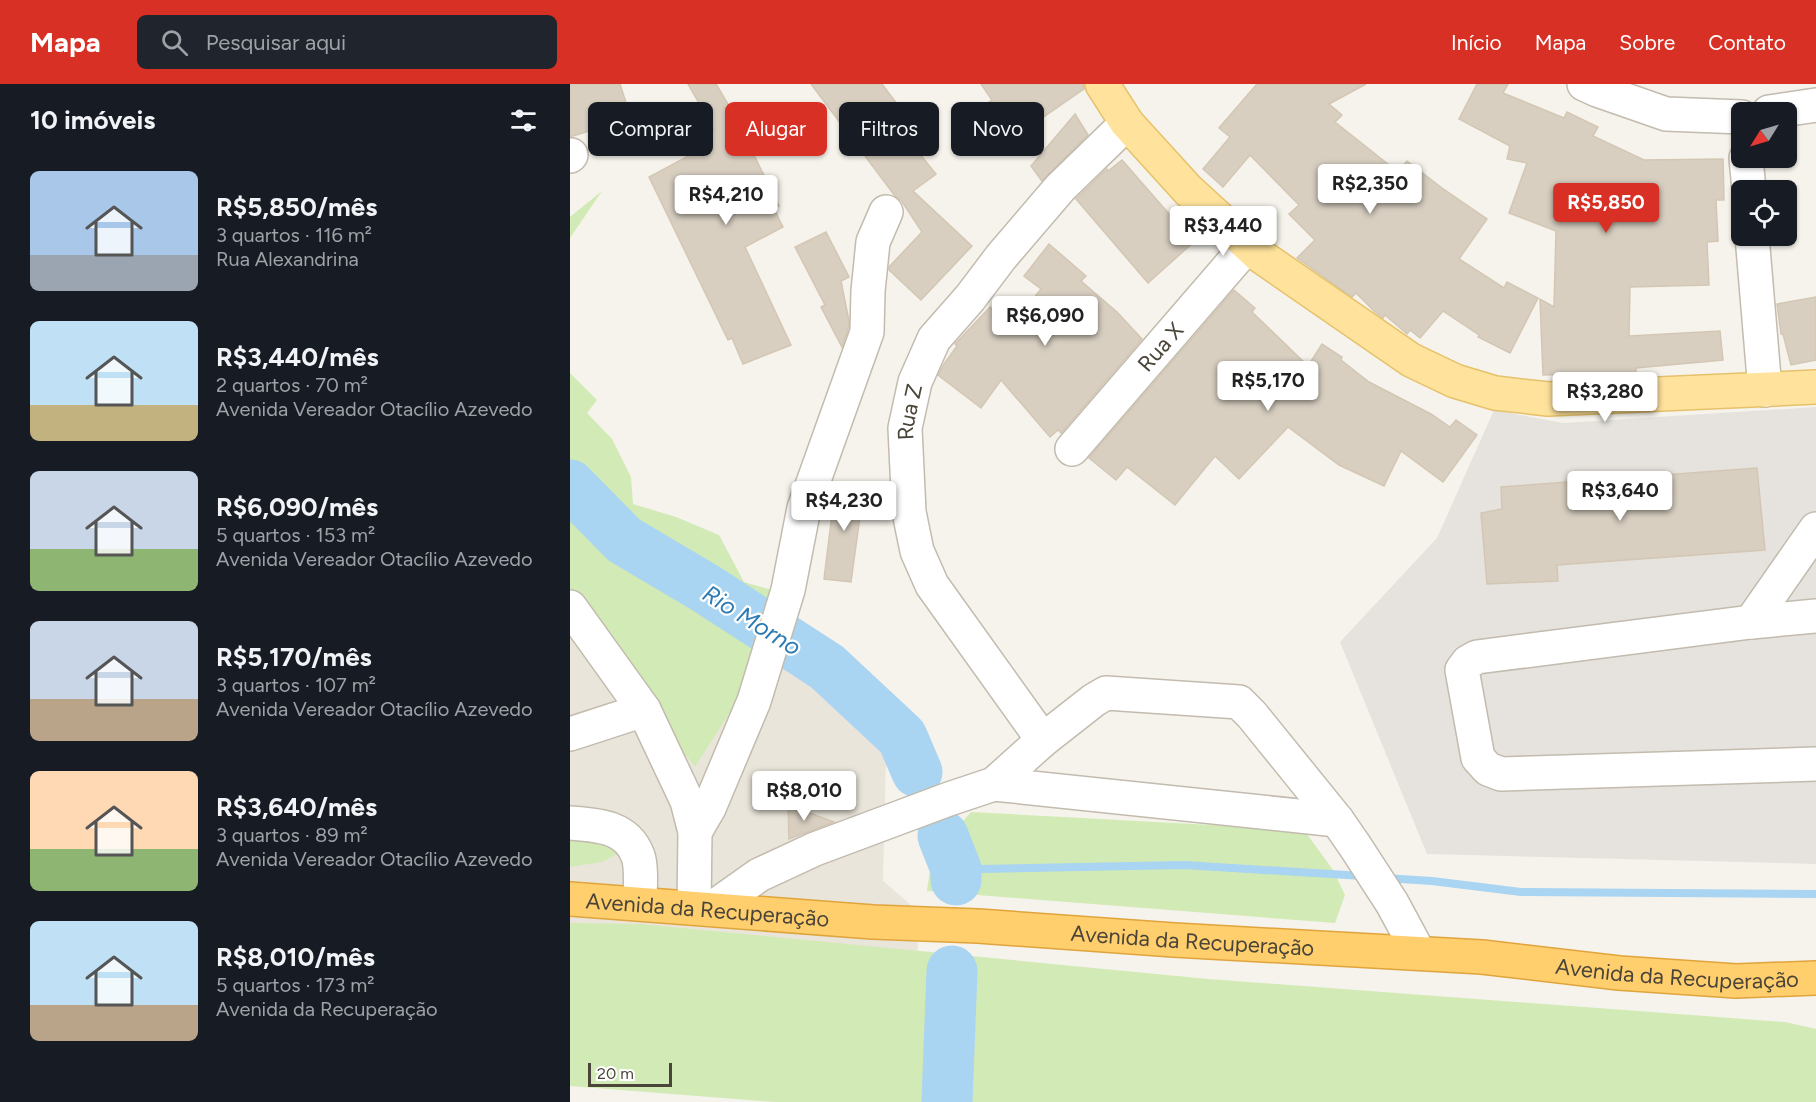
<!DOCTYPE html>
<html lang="pt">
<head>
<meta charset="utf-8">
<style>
	:root { --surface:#171b24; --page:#20242c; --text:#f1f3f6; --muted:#9ea1a6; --accent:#d93025 }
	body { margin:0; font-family:Figtree,sans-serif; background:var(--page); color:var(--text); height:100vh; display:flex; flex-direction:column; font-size:22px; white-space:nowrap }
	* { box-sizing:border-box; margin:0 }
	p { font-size:20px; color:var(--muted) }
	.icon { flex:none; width:33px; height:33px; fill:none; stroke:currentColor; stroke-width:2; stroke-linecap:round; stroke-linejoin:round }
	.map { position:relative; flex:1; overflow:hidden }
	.details { display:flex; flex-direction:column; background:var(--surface); width:570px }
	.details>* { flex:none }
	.banner { position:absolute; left:18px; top:18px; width:570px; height:54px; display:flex; gap:12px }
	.needle { width:39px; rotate:233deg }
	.controls { position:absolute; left:1161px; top:18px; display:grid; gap:12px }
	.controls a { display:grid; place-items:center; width:66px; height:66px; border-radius:9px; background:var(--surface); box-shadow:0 2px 4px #0004; font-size:30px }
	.scale { position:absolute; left:18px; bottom:15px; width:84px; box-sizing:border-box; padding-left:6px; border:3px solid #4b4439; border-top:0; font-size:16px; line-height:21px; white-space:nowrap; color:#4b4439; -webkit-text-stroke:4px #fff; paint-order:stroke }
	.price { position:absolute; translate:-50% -51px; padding:0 14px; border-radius:6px; background:#fff; color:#222; font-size:20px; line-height:39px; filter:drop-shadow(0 2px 3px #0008) }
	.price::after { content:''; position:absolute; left:50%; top:36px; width:18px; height:14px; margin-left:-9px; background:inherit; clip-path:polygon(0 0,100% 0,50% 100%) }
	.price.selected { background:var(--accent); color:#fff }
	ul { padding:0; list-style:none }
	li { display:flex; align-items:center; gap:18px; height:150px; padding:0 30px }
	li span { display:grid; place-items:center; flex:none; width:168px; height:120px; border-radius:9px; color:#555 }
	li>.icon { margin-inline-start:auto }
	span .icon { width:72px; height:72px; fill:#fffc; stroke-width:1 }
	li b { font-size:26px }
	h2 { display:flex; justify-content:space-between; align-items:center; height:72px; padding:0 30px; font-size:26px }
	.chip { padding:0 21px; border-radius:9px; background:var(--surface); box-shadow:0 2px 4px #0004; font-size:21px; line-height:54px }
	.chip.selected { background:var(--accent); color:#fff }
	header { display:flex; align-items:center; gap:36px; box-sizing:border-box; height:84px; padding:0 30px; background:var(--accent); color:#fff }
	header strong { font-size:28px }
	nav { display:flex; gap:33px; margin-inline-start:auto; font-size:21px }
	.search { width:420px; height:54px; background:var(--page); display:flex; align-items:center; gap:15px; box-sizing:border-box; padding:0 21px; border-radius:9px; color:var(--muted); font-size:22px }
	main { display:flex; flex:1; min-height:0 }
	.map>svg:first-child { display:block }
	.residential { fill:#eae5da }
	.industrial { fill:#e6e2dd }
	.green { fill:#d2eab5 }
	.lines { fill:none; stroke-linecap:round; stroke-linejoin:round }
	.stream { stroke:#a9d4f2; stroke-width:8 }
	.river { stroke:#a9d4f2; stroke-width:51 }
	.building { fill:#d8cfc1; stroke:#d3c7b4; stroke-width:1.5 }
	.minor-casing { stroke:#c2bbae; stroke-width:36 }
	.major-casing { stroke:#e6c16a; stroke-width:36 }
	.highway-casing { stroke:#e0a43c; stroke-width:36 }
	.minor { stroke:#fff; stroke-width:33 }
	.major { stroke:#ffe39c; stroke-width:33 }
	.highway { stroke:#ffcf6e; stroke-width:33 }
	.labels { text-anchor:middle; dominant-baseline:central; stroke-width:4.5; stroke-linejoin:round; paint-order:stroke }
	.street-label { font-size:22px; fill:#4b4439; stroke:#fff }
	.water-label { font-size:24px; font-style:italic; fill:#2e7ab2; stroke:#fff }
</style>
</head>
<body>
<header>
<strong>Mapa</strong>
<div class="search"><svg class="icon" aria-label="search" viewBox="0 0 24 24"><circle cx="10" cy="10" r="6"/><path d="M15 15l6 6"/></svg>Pesquisar aqui</div>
<nav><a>Início</a><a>Mapa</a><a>Sobre</a><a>Contato</a></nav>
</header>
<main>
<section class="details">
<h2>10 imóveis<svg class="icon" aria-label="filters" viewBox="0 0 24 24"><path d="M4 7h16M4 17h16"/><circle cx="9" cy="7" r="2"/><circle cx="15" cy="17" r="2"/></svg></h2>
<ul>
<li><span style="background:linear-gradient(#a9c7e8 70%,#9aa5b1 0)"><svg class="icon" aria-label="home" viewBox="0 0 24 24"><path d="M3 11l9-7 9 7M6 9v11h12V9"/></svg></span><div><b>R$5,850/mês</b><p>3 quartos · 116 m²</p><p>Rua Alexandrina</p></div></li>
<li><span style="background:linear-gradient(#bfe0f5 70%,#c2b280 0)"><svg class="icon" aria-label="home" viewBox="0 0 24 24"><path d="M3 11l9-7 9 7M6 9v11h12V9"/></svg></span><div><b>R$3,440/mês</b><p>2 quartos · 70 m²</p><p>Avenida Vereador Otacílio Azevedo</p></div></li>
<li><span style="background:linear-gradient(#c9d6e8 65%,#8fb573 0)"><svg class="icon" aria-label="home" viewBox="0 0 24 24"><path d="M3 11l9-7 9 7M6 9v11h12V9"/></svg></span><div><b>R$6,090/mês</b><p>5 quartos · 153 m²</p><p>Avenida Vereador Otacílio Azevedo</p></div></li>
<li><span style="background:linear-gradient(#c9d6e8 65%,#b9a48a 0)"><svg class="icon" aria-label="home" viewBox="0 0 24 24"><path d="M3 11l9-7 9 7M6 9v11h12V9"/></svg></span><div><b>R$5,170/mês</b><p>3 quartos · 107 m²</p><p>Avenida Vereador Otacílio Azevedo</p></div></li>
<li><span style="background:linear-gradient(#ffd9b3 65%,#8fb573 0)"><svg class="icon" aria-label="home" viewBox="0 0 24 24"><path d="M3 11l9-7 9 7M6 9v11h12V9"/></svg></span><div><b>R$3,640/mês</b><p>3 quartos · 89 m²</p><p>Avenida Vereador Otacílio Azevedo</p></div></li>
<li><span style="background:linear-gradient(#bfe0f5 70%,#b9a48a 0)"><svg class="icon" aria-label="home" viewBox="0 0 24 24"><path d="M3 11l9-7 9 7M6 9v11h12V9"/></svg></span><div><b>R$8,010/mês</b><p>5 quartos · 173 m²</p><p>Avenida da Recuperação</p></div></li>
</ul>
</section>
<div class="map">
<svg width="1246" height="1018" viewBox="0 0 1246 1018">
	<rect width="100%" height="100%" fill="#f6f3ec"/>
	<path class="residential" d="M0 411 46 458 234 573 316 673 313 797 348 827 346 1018 0 1000Z"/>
	<path class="industrial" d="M1246 323V780L857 770 770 558 867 454 924 326 993 339Z"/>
	<g class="green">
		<path d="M32 107 0 154V133Z"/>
		<path d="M0 289 27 316 17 329 42 355 61 393 63 420 106 433 149 451 174 498 202 506 169 614 125 683 0 518Z"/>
		<path d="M401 728 734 746 763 786 775 811 765 839 357 807 362 772Z"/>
		<path d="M27 754 54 766 32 778 0 783V755Z"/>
		<path d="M0 839 71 840 638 895 1215 938 1246 945V1018H205L0 1002Z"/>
	</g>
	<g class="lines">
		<g class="stream">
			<path d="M384 777 410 785 614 781 793 792"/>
			<path d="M815 794 862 797 951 808 1246 810"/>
		</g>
		<g class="river">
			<path d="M0 401 54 456 135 504 257 583 332 653 347 688"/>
			<path d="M373 752 386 785V796"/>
			<path d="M377 1018 382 887"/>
		</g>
	</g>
	<g class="building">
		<path d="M0 0H50L61 34 0 53Z"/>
		<path d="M118 0H146L164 30 209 122 204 125 213 143 175 163 221 261 173 280 162 254 158 256 79 93 141 60 136 49 144 45Z"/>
		<path d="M241 0H312L359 62 349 69 366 90 343 107 402 162 351 216 319 186V183L352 148 331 116 325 112Z"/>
		<path d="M411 0H513L514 5 420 70 396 34 422 16Z"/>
		<path d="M687 0H796L759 20 772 31 765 38 828 88 837 77 872 104 917 135 889 175 934 204 937 198 968 214 940 269 908 253 909 251 873 227 850 254 840 246 837 250 815 231 813 234 805 228 786 209 782 213 727 174 745 156 719 130 729 121 680 71 653 103 633 85 660 53 649 44Z"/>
		<path d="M907 0H938L933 9 994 34 997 28 1028 43 1023 52 1074 76 1153 75 1154 116H1146L1148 157 1137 158 1139 201 1060 203 1059 252 1150 247 1153 276 1066 284V292L1017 294 1016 290 973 291 970 215 984 223 986 147 939 129 957 79 937 75 940 62 889 35Z"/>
		<path d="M505 30 518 51 472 97 461 82Z"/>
		<path d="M552 76 600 131 602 130 626 156 578 199 506 115 537 85 538 87Z"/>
		<path d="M256 148 279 193 271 197 279 237 278 245 272 263 251 223 255 221 225 163Z"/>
		<path d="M479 160 516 192 511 197 547 228 572 255 491 349 488 346 480 353 431 296 411 324 368 291 374 280 387 262 385 260 420 223 441 243 471 205 454 192Z"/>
		<path d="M664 206 685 224 682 228 738 282 752 260 772 273 771 276 799 298 861 330 880 343 886 336 907 351 873 398 831 367 814 402 769 381 718 343 669 395 645 372 605 421 557 383 546 396 519 374Z"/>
		<path d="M1246 213V276L1221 281 1213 250H1211L1207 220Z"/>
		<path d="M1187 384 1195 466 987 481 988 497 917 500 911 429 932 425 931 403Z"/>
		<path d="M266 398 294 403 281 498 254 495Z"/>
		<path d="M218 721 264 738 219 755Z"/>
	</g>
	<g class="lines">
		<defs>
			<g id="minor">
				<path d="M1014 0 1027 6 1096 30 1172 33"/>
				<path d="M1199 28 1246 21"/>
				<path d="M0 72 1 71"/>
				<path d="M1176 74 1179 106"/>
				<path d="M1182 152 1195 306"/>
				<path id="s1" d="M502 365 678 161"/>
				<path d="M0 523 74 626 117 717 125 748 124 823"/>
				<path d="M1246 532 1181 538 907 573 898 578 892 586 908 674 918 685 931 690 1246 680"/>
				<path d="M1181 538 1246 445"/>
				<path d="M0 650 74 626"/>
				<path id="s2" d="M473 656 362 501 347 467 339 428 335 344 345 298 364 255 400 214 431 173 490 104 557 39"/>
				<path d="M424 700 767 736"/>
				<path d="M0 739C27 741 57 742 68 772 72 783 70 807 70 819"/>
				<path d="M125 748 139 724 184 617 218 506 234 424 297 248 298 207 303 158 316 128"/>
				<path d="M141 825 189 791 245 765 379 715 424 700 473 656 524 616 536 609 669 618 682 631 767 736 785 762 822 819 849 869"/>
			</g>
			<path id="major" d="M532 0 557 39 618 106 689 171 841 276 885 297 925 309 978 315 1246 303"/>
			<g id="highway">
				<path id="s3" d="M0 815 303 838 408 842 604 856 912 873 1049 889 1166 897 1246 894"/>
			</g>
		</defs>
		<use href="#minor" class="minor-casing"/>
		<use href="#major" class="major-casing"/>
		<use href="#highway" class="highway-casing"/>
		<use href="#minor" class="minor"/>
		<use href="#major" class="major"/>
		<use href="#highway" class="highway"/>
	</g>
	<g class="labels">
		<g class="street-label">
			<text stroke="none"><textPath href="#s1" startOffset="135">Rua X</textPath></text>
			<text stroke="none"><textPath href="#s2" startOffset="368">Rua Z</textPath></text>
			<text stroke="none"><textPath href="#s3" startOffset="138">Avenida da Recuperação</textPath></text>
			<text stroke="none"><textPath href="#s3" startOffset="624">Avenida da Recuperação</textPath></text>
			<text stroke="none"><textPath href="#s3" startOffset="1110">Avenida da Recuperação</textPath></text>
		</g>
		<g class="water-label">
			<text transform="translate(182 536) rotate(32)">Rio Morno</text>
		</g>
	</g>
</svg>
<div class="controls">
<a><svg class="needle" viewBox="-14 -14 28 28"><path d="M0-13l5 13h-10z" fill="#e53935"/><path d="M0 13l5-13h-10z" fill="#9ea1a6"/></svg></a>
<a><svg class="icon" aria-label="locate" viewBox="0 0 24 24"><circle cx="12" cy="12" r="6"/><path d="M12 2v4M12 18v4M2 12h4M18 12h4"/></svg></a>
</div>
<div class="scale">20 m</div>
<b class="price" style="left:800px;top:131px">R$2,350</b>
<b class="price" style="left:156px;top:142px">R$4,210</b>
<b class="price selected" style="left:1036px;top:150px">R$5,850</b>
<b class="price" style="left:653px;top:173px">R$3,440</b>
<b class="price" style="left:475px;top:263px">R$6,090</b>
<b class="price" style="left:698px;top:328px">R$5,170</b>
<b class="price" style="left:1035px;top:339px">R$3,280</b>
<b class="price" style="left:1050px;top:438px">R$3,640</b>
<b class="price" style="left:274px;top:448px">R$4,230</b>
<b class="price" style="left:234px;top:738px">R$8,010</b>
<div class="banner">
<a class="chip">Comprar</a>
<a class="chip selected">Alugar</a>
<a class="chip">Filtros</a>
<a class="chip">Novo</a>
</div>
</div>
</main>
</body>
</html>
